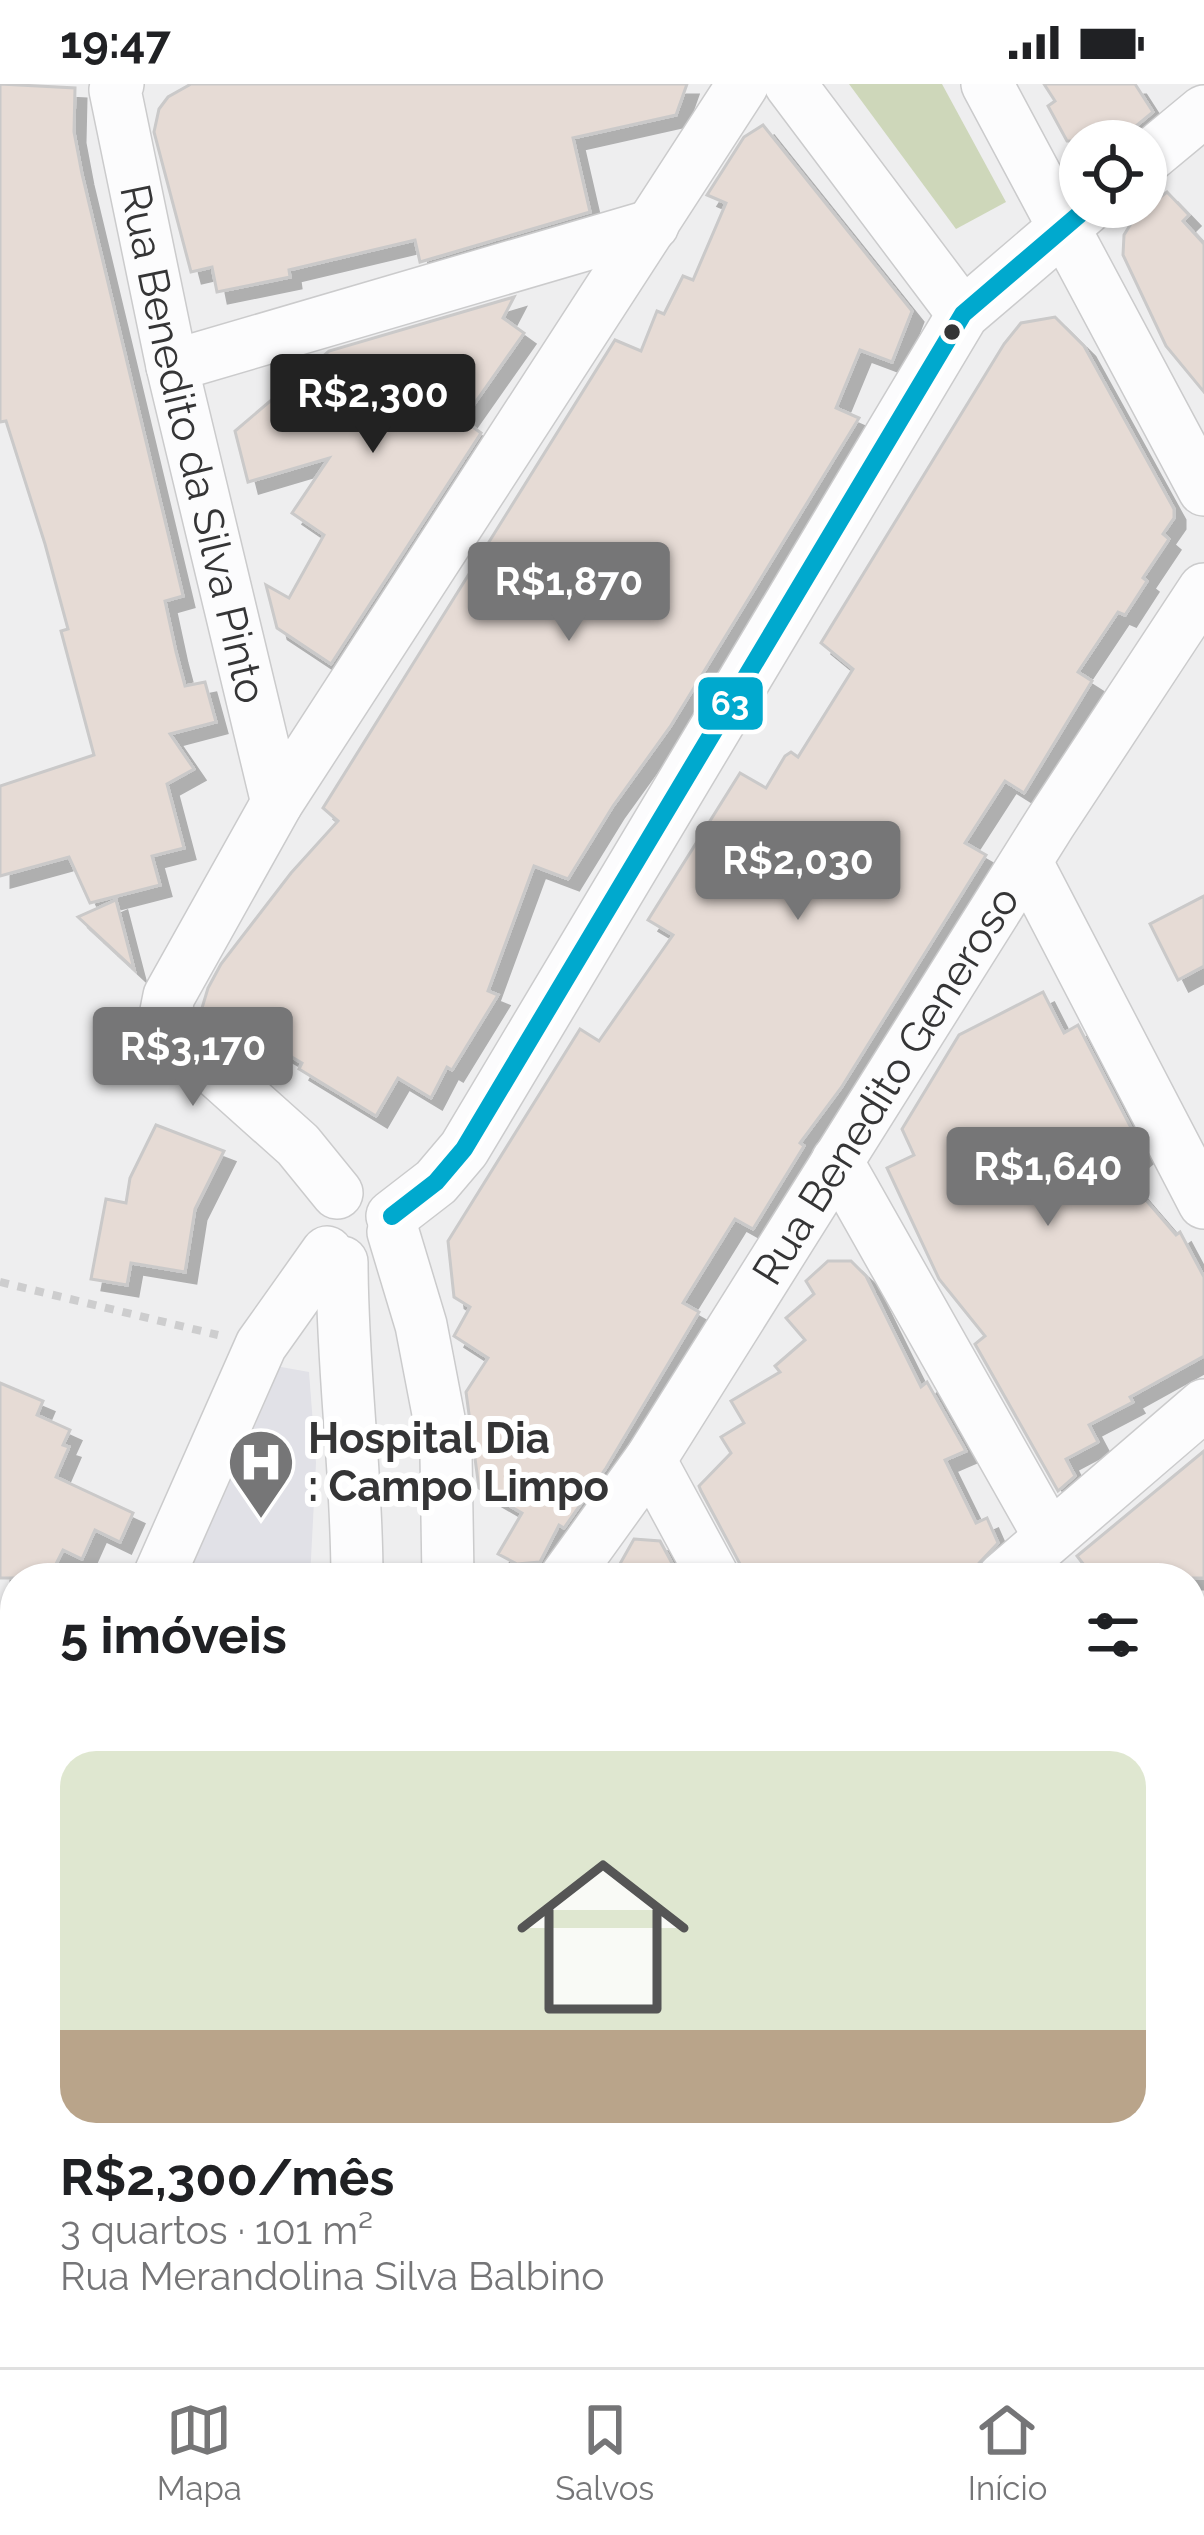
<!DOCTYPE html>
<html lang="pt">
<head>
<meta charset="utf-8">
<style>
	:root { --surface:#fff; --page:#f6f6f6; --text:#202124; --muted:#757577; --line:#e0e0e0; --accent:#767677 }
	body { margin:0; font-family:Raleway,sans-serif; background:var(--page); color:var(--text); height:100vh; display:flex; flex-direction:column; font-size:45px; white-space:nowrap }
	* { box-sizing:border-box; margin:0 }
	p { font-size:39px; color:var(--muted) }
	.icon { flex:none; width:66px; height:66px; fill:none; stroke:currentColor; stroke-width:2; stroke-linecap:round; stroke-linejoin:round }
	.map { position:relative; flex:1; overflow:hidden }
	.side { position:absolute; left:0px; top:1479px; width:1206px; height:804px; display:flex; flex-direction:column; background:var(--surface); border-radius:48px 48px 0 0; box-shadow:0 3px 9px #0004 }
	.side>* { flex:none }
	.controls { position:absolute; left:1059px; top:36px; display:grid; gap:24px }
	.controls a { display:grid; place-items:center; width:108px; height:108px; border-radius:50%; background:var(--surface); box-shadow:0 3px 9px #0004; font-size:60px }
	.price { position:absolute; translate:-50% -102px; padding:0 27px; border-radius:12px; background:var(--accent); color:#fff; font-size:39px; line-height:78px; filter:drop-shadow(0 3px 6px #0008) }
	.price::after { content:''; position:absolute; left:50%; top:72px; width:36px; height:27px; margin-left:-18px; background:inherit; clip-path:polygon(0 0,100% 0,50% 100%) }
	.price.selected { background:#222; color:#fff }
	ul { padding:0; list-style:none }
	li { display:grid; align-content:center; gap:24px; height:636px; padding:0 60px }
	li span { display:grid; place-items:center; height:372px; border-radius:36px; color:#555 }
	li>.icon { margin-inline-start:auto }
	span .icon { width:216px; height:216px; fill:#fffc; stroke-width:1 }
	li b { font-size:51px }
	h2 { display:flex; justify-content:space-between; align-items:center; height:144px; padding:0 60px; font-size:51px }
	.status { display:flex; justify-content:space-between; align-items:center; height:84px; padding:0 60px; background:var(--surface); direction:ltr }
	.status svg { height:33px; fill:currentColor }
	.dock { display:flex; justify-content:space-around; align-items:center; height:168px; border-top:3px solid var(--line); background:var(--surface); font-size:33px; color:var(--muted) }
	.dock a { display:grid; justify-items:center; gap:6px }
	.dock .selected { color:var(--accent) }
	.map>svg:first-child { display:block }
	.built { fill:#e1e1e7 }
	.green { fill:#ced7ba }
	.building { fill:#e6dbd5; stroke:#cac9c9; stroke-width:3; filter:url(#shadow) }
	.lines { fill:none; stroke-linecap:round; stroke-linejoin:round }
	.minor-casing { stroke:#cbcbcc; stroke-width:54 }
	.path { stroke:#cdcdce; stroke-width:8; stroke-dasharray:9 9; stroke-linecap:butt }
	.minor { stroke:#fcfcfd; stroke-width:51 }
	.bus-1-casing { stroke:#fff; stroke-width:27 }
	.bus-1 { stroke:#00a9ce; stroke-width:18 }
	.bus-dot { fill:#353536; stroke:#fff; stroke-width:4.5 }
	.labels { text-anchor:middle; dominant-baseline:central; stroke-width:12; stroke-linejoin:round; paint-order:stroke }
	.street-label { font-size:42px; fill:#353536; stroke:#fff }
	.poi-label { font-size:42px; font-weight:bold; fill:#353536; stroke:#fff; text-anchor:start }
	.line-badge { stroke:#fff; stroke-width:4.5 }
	.badge-label { font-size:33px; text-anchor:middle; font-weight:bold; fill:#fff }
</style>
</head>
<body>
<div class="status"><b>19:47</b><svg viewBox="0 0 49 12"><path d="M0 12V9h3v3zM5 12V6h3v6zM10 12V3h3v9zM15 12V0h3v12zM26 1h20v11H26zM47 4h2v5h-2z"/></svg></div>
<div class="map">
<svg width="1204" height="2283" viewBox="0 0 1204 2283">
	<defs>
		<filter id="shadow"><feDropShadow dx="11" dy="11" stdDeviation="0" flood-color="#0004"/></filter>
	</defs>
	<rect width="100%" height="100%" fill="#eeeeef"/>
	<path class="built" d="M270 1281 309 1288 316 1379 310 1494H186Z"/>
	<path class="green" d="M849 0H942L1006 118 956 145Z"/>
	<g class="building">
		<path d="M0 0 75 4 74 48 82 90 183 512 165 517 176 568 185 602 205 598 216 638 170 650 194 685 167 700 184 764 152 772 160 801 90 819 69 773 0 792V702L94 671 61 547 68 545 45 460 6 337 0 338Z"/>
		<path d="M191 0H687L676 31 573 54 590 128 420 178 415 156 289 186 290 193 217 208 212 183 191 188 154 48 159 25 168 13Z"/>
		<path d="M1044 0H1135L1153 28 1118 57H1067L1048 22 1055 17Z"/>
		<path d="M763 41 912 227 892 278 860 266 836 324 859 334 670 643 613 722 568 795 534 782 488 907 498 911 452 986 447 983 431 1014 398 994 376 1032 299 985 302 979 232 938 227 943 202 924 208 904 221 880 291 789 338 737 323 724 615 256 641 267 657 227 664 230 683 192 693 196 726 119 707 111 744 53Z"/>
		<path d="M1167 108 1189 131 1183 137 1204 160V308L1166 262 1123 171 1124 151 1135 133Z"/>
		<path d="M514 213 503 234 524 249 463 336 481 349 331 580 277 544 266 501 289 514 324 451 292 429 329 374 248 398 235 347 329 267Z"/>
		<path d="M1055 233 1084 262 1174 425V434L1163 450 1169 455 1143 494 1147 497 1125 531 1118 528 1078 588 1092 597 1024 709 1005 697 965 759 986 771 841 1004 800 1059 804 1062 753 1145 735 1135 683 1219 699 1228 606 1384 564 1444 559 1441 540 1478 517 1480 498 1470 522 1429 479 1404 466 1308 488 1274 454 1252 470 1223 454 1213 448 1157 580 945 599 957 673 851 648 836 740 689 766 704 785 672 791 668 798 673 853 585 821 559 1004 260 1021 239Z"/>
		<path d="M1204 812V882L1178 896 1150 840Z"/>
		<path d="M116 816 134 885 78 833Z"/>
		<path d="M1043 908 1064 949 1078 941 1143 1067 1120 1086 1176 1151 1180 1148 1204 1193V1272L1130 1313 1133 1318 1089 1341 1098 1358 1066 1375 1075 1392 1058 1407 975 1260 985 1252 939 1195 887 1084 914 1071 902 1045 959 951Z"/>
		<path d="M156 1041 224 1067 195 1125 185 1188 131 1179 127 1201 91 1195 106 1115 126 1119 130 1094Z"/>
		<path d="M828 1177H851L866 1192 921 1303 927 1298 966 1367 945 1376 976 1439 987 1434 998 1459 965 1494H744L740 1480 701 1407 699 1402 731 1369 721 1353 744 1339 731 1317 780 1288 775 1282 805 1256 786 1234 814 1210 806 1197Z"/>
		<path d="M0 1299 43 1317 37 1331 70 1346 63 1361 69 1363 56 1393 133 1429 120 1458 95 1446 82 1475 63 1466 49 1494H0Z"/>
		<path d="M1204 1367V1494H1094L1077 1472Z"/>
		<path d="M634 1455 660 1457 680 1494H612Z"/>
	</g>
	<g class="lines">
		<defs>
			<g id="minor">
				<path id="s1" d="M118 0 115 6 172 282 277 719"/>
				<path d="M790 0 963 230"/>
				<path d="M987 0 1204 406"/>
				<path d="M1146 75 1204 27"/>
				<path d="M172 282 653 141"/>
				<path d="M1027 779 1204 1119"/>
				<path d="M837 1077 1049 1452"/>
				<path d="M337 1109 298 1061 174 950 165 932 169 912 277 719 743 0"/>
				<path d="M392 1132 436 1098 464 1065 963 230 1088 123"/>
				<path d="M393 1148 421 1241 446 1371 448 1494"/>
				<path d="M342 1178C342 1284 357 1388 357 1494"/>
				<path d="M650 1376 714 1494"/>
				<path d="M158 1494 261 1261 327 1168"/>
				<path id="s2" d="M565 1494 650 1376 1050 739 1204 505"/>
				<path d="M1003 1494 1204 1321"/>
				<path d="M1191 1732 1204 1721"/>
				<path d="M0 1817 15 1801"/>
				<path d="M1191 2168 1204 2157"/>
				<path d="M0 2259 15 2261"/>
				<path d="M68 2268 186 2283"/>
				<path d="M722 2268 723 2283"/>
				<path d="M312 2283 313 2268"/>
				<path d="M390 2283V2268"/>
				<path d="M1057 2283 1075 2268"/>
			</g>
		</defs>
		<use href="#minor" class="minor-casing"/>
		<path class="path" d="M0 1198 218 1251"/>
		<use href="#minor" class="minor"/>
		<defs>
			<path id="bus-1" d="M392 1132 436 1098 464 1065 963 230 1088 123"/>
		</defs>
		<use href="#bus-1" class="bus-1-casing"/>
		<use href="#bus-1" class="bus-1"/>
	</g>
	<defs>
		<symbol id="hospital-pin" viewBox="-11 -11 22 30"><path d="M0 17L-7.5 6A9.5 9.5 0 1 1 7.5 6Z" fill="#767677" stroke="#fff"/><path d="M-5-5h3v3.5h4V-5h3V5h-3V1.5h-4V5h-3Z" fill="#fff"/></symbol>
	</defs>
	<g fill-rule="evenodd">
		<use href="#hospital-pin" x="223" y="1340" width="76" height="104"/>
	</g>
	<circle class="bus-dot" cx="952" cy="248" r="10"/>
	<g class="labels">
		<g class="street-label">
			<text stroke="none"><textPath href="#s1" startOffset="369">Rua Benedito da Silva Pinto</textPath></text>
			<text stroke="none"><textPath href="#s2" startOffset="588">Rua Benedito Generoso</textPath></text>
		</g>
		<g class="poi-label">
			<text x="308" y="1354">Hospital Dia<tspan x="308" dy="48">: Campo Limpo</tspan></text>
		</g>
	</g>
	<rect class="line-badge" x="696" y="591" width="69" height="57" rx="12" fill="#00a9ce"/>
	<g class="badge-label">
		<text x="730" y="631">63</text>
	</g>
</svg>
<div class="controls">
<a><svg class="icon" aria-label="locate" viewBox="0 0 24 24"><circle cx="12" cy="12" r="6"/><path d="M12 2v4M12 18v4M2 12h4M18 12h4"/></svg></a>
</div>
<b class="price selected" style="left:373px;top:372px">R$2,300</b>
<b class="price" style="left:569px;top:560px">R$1,870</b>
<b class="price" style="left:798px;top:839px">R$2,030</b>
<b class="price" style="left:193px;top:1025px">R$3,170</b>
<b class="price" style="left:1048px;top:1145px">R$1,640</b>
<section class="side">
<h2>5 imóveis<svg class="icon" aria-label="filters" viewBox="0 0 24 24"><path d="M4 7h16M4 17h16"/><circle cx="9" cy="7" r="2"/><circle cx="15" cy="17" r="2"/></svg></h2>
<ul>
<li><span style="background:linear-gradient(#dfe7d0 75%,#b9a48a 0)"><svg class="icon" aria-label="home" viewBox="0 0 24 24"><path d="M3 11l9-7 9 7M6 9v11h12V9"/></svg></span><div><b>R$2,300/mês</b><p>3 quartos · 101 m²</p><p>Rua Merandolina Silva Balbino</p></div></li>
</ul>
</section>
</div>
<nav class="dock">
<a class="selected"><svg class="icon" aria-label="map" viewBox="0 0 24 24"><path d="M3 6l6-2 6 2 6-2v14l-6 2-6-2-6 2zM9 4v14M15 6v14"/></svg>Mapa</a>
<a><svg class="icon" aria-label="saved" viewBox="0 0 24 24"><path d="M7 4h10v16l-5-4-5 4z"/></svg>Salvos</a>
<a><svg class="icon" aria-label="home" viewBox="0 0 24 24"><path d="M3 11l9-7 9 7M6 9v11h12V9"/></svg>Início</a>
</nav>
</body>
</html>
